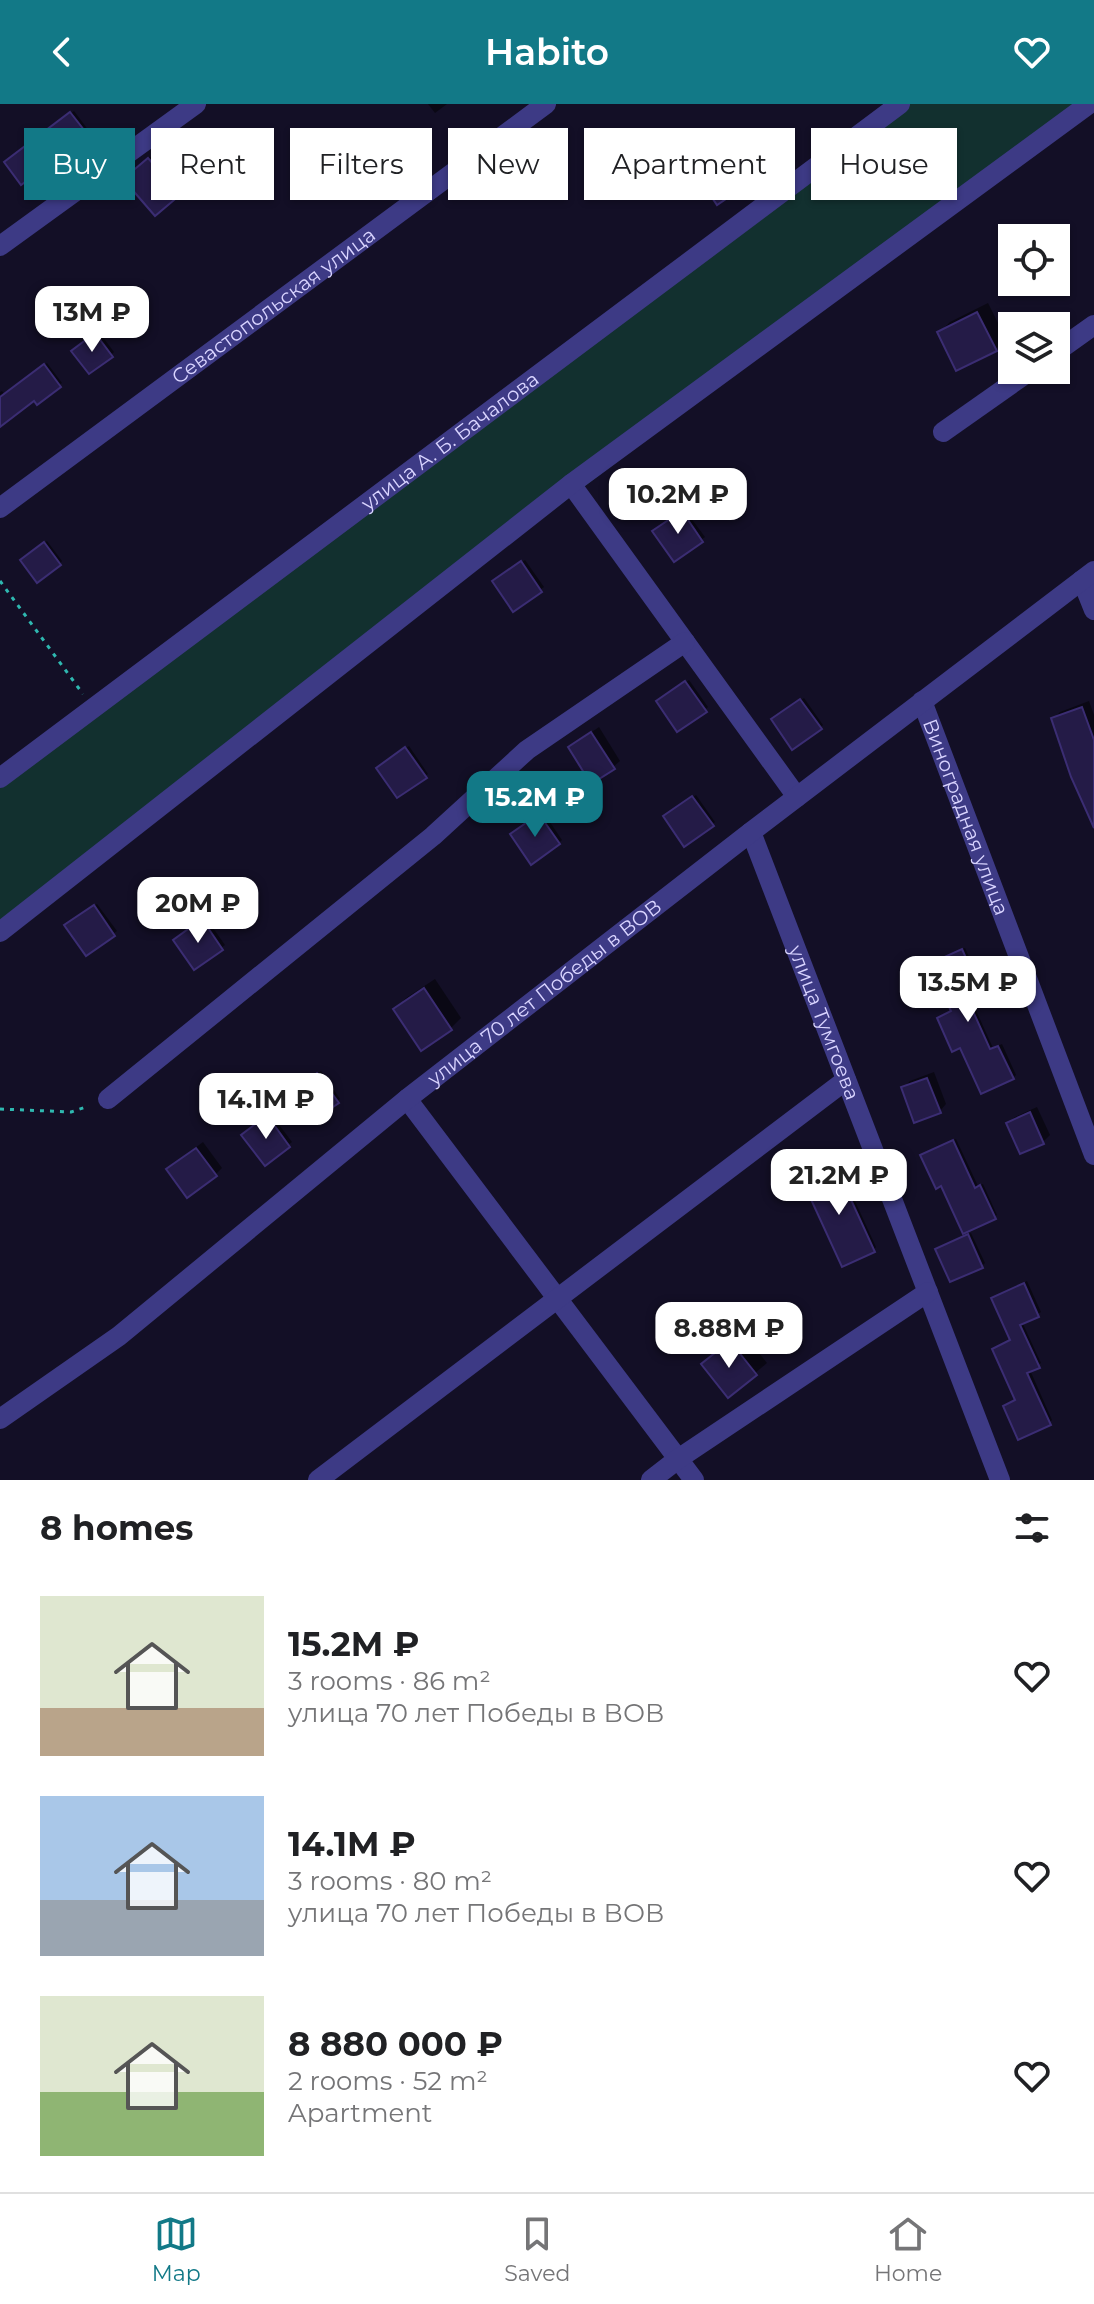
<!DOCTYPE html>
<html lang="en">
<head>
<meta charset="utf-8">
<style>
	:root { --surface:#fff; --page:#f2f2f2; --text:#202124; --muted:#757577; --line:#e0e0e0; --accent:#127987 }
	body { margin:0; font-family:Montserrat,sans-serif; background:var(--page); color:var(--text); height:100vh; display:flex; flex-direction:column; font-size:30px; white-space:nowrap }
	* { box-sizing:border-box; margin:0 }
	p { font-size:26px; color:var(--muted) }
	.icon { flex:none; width:44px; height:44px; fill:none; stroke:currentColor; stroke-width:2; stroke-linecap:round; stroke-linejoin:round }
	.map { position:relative; height:1376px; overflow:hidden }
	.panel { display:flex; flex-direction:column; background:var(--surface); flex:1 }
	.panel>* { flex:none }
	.guide { position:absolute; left:24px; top:24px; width:1046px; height:72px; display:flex; gap:16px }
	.tools { position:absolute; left:998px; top:120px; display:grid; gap:16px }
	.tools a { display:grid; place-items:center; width:72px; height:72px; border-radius:0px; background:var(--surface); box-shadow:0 2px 6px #0004; font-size:40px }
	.price { position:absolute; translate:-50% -68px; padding:0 18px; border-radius:16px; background:#fff; color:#222; font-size:26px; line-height:52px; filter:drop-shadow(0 2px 4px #0008) }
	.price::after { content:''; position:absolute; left:50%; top:48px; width:24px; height:18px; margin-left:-12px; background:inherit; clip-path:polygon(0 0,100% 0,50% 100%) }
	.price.current { background:var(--accent); color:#fff }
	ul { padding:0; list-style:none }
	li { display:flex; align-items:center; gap:24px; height:200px; padding:0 40px }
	li span { display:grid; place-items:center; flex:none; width:224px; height:160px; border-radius:0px; color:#555 }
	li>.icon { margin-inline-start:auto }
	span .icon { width:96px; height:96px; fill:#fffc; stroke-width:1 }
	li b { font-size:34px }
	h2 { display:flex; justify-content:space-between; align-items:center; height:96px; padding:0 40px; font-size:34px }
	.tag { padding:0 28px; border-radius:0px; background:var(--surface); box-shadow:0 2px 6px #0004; font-size:28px; line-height:72px }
	.tag.current { background:var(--accent); color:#fff }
	header { display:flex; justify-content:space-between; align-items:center; height:104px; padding:0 40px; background:var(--accent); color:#fff; font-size:36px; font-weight:600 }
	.dock { display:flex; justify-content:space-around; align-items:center; height:112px; border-top:2px solid var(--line); background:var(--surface); font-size:22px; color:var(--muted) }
	.dock a { display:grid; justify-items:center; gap:4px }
	.dock .current { color:var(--accent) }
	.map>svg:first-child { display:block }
	.green { fill:#12302f }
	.shadow { fill:#0007 }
	.building { fill:#241b47; stroke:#3b2d73; stroke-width:2 }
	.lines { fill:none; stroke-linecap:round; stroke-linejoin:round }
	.path { stroke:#2fb8b0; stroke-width:3; stroke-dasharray:4 6; stroke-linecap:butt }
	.minor { stroke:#3d3a85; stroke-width:20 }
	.labels { text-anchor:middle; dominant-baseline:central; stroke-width:8; stroke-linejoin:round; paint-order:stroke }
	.street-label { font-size:20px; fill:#d9d4ff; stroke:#130f26 }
</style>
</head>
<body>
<header><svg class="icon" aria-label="back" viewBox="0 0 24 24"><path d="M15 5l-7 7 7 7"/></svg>Habito<svg class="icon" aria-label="heart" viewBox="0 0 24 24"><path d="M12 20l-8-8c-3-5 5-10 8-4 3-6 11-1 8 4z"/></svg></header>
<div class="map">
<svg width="1094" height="1376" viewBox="0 0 1094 1376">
	<rect width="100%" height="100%" fill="#130f26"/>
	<path class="green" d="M900 0H1092L0 823V677Z"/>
	<g class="shadow">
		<path d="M428 0H447L435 9Z"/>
		<path d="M74 7 89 27 87 30 9 56Z"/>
		<path d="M731 34 754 70 744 80 694 62 704 51Z"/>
		<path d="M160 45 190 79 156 110 136 65Z"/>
		<path d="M988 199 1006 235 996 245 939 229 950 218Z"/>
		<path d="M99 228 114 248 111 251 77 245Z"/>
		<path d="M47 259 62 279 34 294 0 320V288L2 287 5 291Z"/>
		<path d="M685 406 705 433 674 455 658 425Z"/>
		<path d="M47 437 62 457 60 460 25 454Z"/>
		<path d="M525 456 544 483 513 505 497 475Z"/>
		<path d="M689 576 708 603 705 606 662 595Z"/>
		<path d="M804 594 823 621 820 624 776 613Z"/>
		<path d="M1089 597 1094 611V705L1053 615 1060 608Z"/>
		<path d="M599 623 620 657 613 663 570 643Z"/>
		<path d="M409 642 428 670 425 672 381 661Z"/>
		<path d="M696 691 715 718 712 721 668 710Z"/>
		<path d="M543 708 562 736 559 739 515 727Z"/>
		<path d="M97 800 117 827 86 849 70 819Z"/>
		<path d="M206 814 225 841 195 863 178 833Z"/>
		<path d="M965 844 979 874 965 882 993 944 1002 940 1016 971 1013 974 953 907 932 860Z"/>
		<path d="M435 875 461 914 451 924 396 905 406 894Z"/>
		<path d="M321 967 340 995 337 997 293 986Z"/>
		<path d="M934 968 946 1000 940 1007 903 984 910 977Z"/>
		<path d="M1037 1003 1050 1031 1043 1038 1021 1048 1008 1019 1015 1013Z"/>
		<path d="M271 1010 292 1038 265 1059 247 1028Z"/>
		<path d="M956 1035 978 1082 983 1080 997 1111 994 1113 926 1049Z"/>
		<path d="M203 1038 222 1064 215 1071 175 1059Z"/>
		<path d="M839 1062 876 1143 874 1146 806 1078Z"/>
		<path d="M971 1129 985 1159 982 1162 937 1145Z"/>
		<path d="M1027 1177 1041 1208 1023 1220 1041 1259 1030 1266 1052 1316 1049 1319 1005 1302 1017 1295 994 1245 1012 1235 994 1194Z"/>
		<path d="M742 1228 767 1259 729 1291 714 1250Z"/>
	</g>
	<g class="building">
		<path d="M70 8 88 31 21 81 4 58Z"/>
		<path d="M720 43 745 82 717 101 691 62Z"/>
		<path d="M148 54 180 91 155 112 123 75Z"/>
		<path d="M977 208 997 247 956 267 937 228Z"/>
		<path d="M95 229 113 253 89 270 71 247Z"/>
		<path d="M44 260 61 283 37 301 34 297 0 323V293Z"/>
		<path d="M682 407 703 438 674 458 652 427Z"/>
		<path d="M44 438 61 461 37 479 20 456Z"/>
		<path d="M521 457 542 488 513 508 492 477Z"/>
		<path d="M685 577 707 608 677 628 656 597Z"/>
		<path d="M800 595 822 625 792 646 771 615Z"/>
		<path d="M1082 603 1094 636V724L1071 673 1051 614Z"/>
		<path d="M591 628 615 665 591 680 568 643Z"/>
		<path d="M405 643 427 674 397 694 376 664Z"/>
		<path d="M692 692 714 722 684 743 663 712Z"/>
		<path d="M539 710 560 740 531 761 510 730Z"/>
		<path d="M94 801 115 832 86 852 64 821Z"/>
		<path d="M202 815 223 846 194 866 173 836Z"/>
		<path d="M962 845 977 879 963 885 990 945 998 942 1014 975 981 990 960 944 952 948 937 914 951 907 929 860Z"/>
		<path d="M424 884 452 926 421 947 393 905Z"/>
		<path d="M317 969 339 999 309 1019 288 989Z"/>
		<path d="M927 974 941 1009 914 1019 901 983Z"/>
		<path d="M1030 1008 1044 1040 1020 1050 1006 1019Z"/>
		<path d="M267 1011 290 1043 265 1062 241 1031Z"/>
		<path d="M953 1036 975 1084 980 1081 996 1115 963 1130 941 1082 936 1085 920 1051Z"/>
		<path d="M196 1044 217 1072 187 1094 166 1065Z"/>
		<path d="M836 1063 875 1148 842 1163 803 1078Z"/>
		<path d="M968 1130 983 1164 950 1178 935 1145Z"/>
		<path d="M1024 1179 1039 1213 1020 1221 1040 1264 1027 1269 1051 1321 1018 1336 1003 1302 1015 1296 992 1245 1010 1236 991 1194Z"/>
		<path d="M730 1237 757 1271 728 1294 701 1260Z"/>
	</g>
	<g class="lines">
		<g class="path">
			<path d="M0 477 83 590"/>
			<path d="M0 1005 71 1008 89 1002"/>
		</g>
		<g class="minor">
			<path d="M0 142 196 0"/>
			<path d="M1056 248 1094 221"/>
			<path d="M943 328 1031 266"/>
			<path d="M571 380 797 693"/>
			<path id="s1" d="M0 404 546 0"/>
			<path d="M1082 476 1094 506"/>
			<path id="s2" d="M922 597 1094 1051"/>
			<path id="s3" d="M0 674 900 0"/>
			<path id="s4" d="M751 728 1000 1376"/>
			<path d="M0 828 571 380 1089 0"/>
			<path d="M108 995 433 732 527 646 685 538"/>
			<path d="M407 995 694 1376"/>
			<path id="s5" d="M0 1315 119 1232 407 995 751 728 1094 467"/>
			<path d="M318 1376 846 976"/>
			<path d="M651 1376 678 1355 928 1188"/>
		</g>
	</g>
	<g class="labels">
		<g class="street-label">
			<text stroke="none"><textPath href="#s1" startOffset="340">Севастопольская улица</textPath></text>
			<text stroke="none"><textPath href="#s3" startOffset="562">улица А. Б. Бачалова</textPath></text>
			<text stroke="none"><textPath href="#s2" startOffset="124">Виноградная улица</textPath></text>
			<text stroke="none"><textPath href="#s5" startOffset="692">улица 70 лет Победы в ВОВ</textPath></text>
			<text stroke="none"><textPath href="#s4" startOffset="204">улица Тумгоева</textPath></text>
		</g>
	</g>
</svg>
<div class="tools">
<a><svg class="icon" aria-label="locate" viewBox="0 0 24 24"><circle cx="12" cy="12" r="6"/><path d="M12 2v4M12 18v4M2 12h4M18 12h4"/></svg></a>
<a><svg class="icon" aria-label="layers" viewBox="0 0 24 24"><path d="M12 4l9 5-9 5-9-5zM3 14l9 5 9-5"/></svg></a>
</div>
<b class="price" style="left:92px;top:250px">13M ₽</b>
<b class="price" style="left:678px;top:432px">10.2M ₽</b>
<b class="price current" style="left:535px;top:735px">15.2M ₽</b>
<b class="price" style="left:198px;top:841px">20M ₽</b>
<b class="price" style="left:968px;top:920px">13.5M ₽</b>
<b class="price" style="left:266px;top:1037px">14.1M ₽</b>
<b class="price" style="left:839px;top:1113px">21.2M ₽</b>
<b class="price" style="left:729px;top:1266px">8.88M ₽</b>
<div class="guide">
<a class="tag current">Buy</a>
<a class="tag">Rent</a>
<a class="tag">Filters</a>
<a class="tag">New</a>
<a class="tag">Apartment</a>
<a class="tag">House</a>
</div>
</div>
<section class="panel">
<h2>8 homes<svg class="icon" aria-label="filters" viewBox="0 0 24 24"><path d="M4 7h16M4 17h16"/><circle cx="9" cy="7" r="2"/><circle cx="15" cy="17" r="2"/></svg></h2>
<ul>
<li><span style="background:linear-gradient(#dfe7d0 70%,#b9a48a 0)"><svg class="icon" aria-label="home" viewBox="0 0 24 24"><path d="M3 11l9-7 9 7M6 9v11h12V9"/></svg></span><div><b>15.2M ₽</b><p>3 rooms · 86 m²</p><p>улица 70 лет Победы в ВОВ</p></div><svg class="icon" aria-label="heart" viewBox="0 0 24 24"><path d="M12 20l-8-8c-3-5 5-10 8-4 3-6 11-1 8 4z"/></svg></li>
<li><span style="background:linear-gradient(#a9c7e8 65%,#9aa5b1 0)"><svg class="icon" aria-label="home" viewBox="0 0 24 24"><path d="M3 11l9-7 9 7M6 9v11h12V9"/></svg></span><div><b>14.1M ₽</b><p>3 rooms · 80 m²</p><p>улица 70 лет Победы в ВОВ</p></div><svg class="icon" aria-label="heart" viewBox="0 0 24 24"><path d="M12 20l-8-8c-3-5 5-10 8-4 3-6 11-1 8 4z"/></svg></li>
<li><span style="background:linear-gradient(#dfe7d0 60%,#8fb573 0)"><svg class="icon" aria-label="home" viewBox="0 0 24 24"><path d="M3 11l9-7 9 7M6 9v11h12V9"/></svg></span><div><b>8 880 000 ₽</b><p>2 rooms · 52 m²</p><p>Apartment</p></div><svg class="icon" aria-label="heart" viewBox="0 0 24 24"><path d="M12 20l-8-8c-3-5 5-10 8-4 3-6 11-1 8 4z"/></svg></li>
</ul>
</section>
<nav class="dock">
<a class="current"><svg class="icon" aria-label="map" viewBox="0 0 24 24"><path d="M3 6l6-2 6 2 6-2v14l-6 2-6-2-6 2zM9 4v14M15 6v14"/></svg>Map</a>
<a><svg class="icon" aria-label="saved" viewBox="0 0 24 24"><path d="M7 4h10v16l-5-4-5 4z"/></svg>Saved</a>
<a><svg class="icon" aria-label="home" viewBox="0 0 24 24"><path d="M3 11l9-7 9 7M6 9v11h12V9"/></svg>Home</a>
</nav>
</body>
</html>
